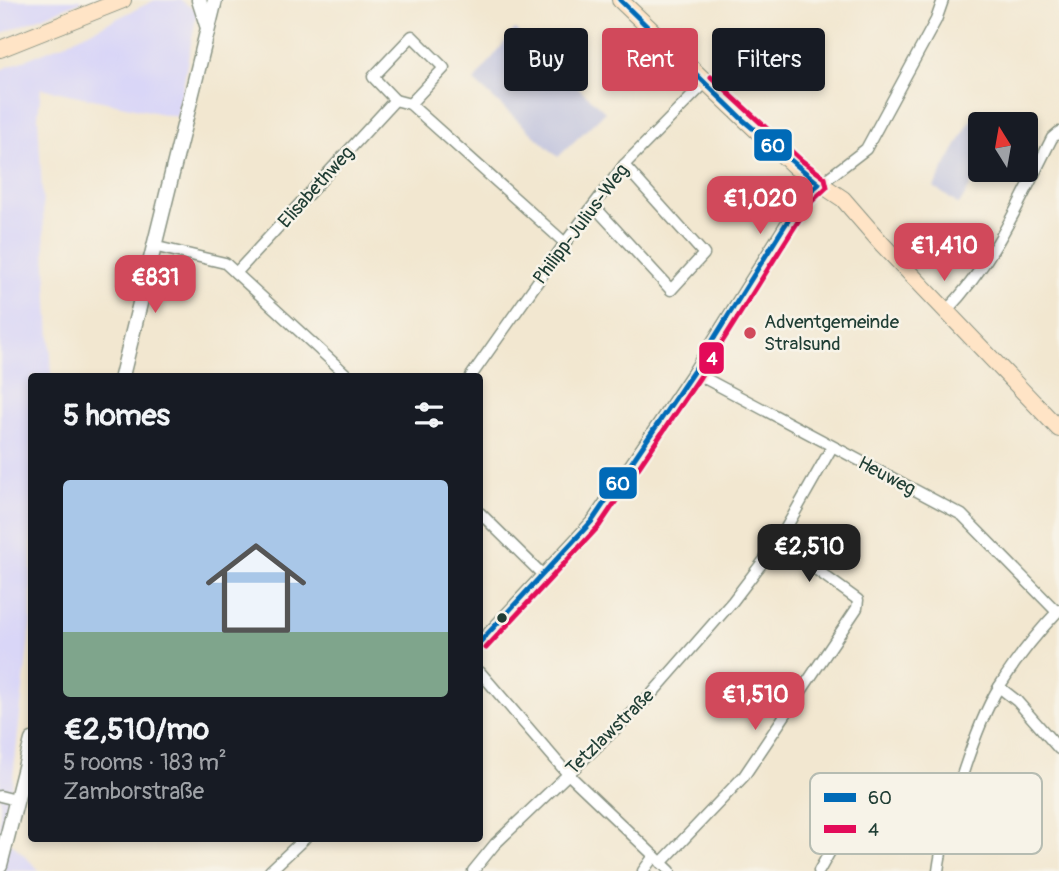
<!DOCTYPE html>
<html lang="en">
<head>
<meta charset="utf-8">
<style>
	:root { --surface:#171b24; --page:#242831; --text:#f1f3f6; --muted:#9ea1a6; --accent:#d1495b }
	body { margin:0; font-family:Pangolin,sans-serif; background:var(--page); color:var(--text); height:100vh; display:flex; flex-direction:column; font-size:26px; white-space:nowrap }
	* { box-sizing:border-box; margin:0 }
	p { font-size:23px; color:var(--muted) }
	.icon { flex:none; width:38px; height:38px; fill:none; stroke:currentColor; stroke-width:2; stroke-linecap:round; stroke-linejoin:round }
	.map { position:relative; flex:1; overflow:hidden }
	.side { position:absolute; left:28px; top:373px; width:455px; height:469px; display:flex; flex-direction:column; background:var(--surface); border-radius:7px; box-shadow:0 4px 10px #0003 }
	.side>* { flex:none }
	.banner { position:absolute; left:504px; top:28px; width:450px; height:63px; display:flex; gap:14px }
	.needle { width:46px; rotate:349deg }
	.fabs { position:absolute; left:968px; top:112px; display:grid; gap:14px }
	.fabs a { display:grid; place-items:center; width:70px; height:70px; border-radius:7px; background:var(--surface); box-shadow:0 4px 10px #0003; font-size:35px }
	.price { position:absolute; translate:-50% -60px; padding:0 16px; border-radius:14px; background:var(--accent); color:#fff; font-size:23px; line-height:46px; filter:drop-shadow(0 2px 4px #0008) }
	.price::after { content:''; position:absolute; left:50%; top:42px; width:21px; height:16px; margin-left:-10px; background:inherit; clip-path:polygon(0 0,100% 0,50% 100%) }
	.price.selected { background:#222; color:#fff }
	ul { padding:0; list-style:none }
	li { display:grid; align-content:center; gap:14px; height:371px; padding:0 35px }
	li span { display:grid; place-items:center; height:217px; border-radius:7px; color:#555 }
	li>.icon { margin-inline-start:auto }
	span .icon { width:126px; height:126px; fill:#fffc; stroke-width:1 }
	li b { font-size:30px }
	h2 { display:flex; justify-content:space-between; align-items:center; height:84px; padding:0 35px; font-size:30px }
	.pill { padding:0 24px; border-radius:7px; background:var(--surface); box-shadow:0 4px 10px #0003; font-size:24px; line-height:63px }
	.pill.selected { background:var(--accent); color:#fff }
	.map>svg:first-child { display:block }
	.built { fill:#d9d6f7 }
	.industrial { fill:#c0c2dd }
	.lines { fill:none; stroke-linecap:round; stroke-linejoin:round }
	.minor-casing { stroke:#889282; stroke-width:13 }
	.tertiary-casing { stroke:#889282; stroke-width:17 }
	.secondary-casing { stroke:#889282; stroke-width:18 }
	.minor { stroke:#fff; stroke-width:10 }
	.tertiary { stroke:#fff; stroke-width:14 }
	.secondary { stroke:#ffe4c6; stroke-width:16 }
	.bus-1-casing { stroke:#f7f3e8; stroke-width:10 }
	.bus-2-casing { stroke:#f7f3e8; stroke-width:10 }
	.bus-1 { stroke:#006ab7; stroke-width:5 }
	.bus-2 { stroke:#e30b59; stroke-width:5 }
	.poi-dot { fill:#d1495b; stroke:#f7f3e8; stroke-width:2.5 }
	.bus-dot { fill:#1f3d34; stroke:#f7f3e8; stroke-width:2.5 }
	.labels { text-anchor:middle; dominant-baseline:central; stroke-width:5; stroke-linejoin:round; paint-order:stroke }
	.street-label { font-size:19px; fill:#1f3d34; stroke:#f7f3e8 }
	.poi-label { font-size:19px; fill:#1f3d34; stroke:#f7f3e8; text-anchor:start }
	.key { fill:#f7f3e8; stroke:#b6bcb2; stroke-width:2 }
	.key-label { font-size:19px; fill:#1f3d34 }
	.line-badge { stroke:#f7f3e8; stroke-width:2.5 }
	.badge-label { font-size:19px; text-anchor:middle; font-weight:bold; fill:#fff }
</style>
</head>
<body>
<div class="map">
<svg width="1059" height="871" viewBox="0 0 1059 871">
	<rect width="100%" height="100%" fill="#f7f3e8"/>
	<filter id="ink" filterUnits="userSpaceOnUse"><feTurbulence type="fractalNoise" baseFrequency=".0143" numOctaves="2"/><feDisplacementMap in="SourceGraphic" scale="14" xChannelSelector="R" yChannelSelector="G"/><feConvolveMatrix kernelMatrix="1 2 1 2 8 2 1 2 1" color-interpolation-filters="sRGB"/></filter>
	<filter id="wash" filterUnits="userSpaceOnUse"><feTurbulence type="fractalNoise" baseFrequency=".00686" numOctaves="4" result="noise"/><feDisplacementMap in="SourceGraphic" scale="28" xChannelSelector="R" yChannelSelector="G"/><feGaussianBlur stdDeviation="1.57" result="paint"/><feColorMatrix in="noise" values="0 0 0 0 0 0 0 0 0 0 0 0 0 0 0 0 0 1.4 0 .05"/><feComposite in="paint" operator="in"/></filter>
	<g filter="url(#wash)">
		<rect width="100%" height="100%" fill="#f2e7d0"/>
		<g class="built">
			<path d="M0 0H84L0 34Z"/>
			<path d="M155 0H181L197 12 177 117 41 88 38 117 52 376H32L31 621 6 838 40 871H0V70L64 44Z"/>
		</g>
		<g class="industrial">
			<path d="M515 29 605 112 558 157 474 81Z"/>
			<path d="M977 109 1004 124H980V170L959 205 934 187Z"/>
		</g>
	</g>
	<g filter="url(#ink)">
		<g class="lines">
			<defs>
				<g id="minor">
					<path d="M395 100 373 77 412 36 444 68 410 104"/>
					<path d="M594 206 671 290 704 254 624 165"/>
					<path d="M153 246 225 263 348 376"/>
					<path d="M236 273 395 100 410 104 565 243"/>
					<path d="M946 311C994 262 1021 199 1052 138L1059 132"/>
					<path d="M693 372 962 515 1057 612"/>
					<path d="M471 376 565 243 624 165 705 83"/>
					<path d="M480 513 543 575"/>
					<path d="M480 642 592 521 693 372 802 198 866 149 936 20 943 0"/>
					<path d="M480 672 567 773 670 871"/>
					<path d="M999 687 1017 701 1059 749"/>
					<path d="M0 796 16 800"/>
					<path d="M661 863 744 776 857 608 858 600 778 542"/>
					<path d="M270 871 305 838"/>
					<path d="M473 871 495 844 649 697 733 601 778 542 832 447"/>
					<path d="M643 871 654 856"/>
					<path d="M819 871 868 784"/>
					<path d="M938 871C944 825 975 726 999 687 1015 661 1038 632 1059 610"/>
				</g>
				<g id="tertiary">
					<path d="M199 0 207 25"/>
					<path d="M122 376 215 0"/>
					<path d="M0 865 32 740"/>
				</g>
				<g id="secondary">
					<path d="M620 0 795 167 843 199 882 244 1059 429"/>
					<path d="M0 49 123 0"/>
				</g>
			</defs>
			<use href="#minor" class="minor-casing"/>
			<use href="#tertiary" class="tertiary-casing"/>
			<use href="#secondary" class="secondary-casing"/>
			<use href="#minor" class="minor"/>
			<use href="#tertiary" class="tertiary"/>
			<use href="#secondary" class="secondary"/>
			<defs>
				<path id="bus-1" d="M480 642 592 521 693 372 802 198 819 184 743 120 620 0"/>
				<path id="bus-2" d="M486 648 599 526 700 377 809 204 827 187 825 178 801 160 711 77"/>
			</defs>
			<use href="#bus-1" class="bus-1-casing"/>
			<use href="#bus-2" class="bus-2-casing"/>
			<use href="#bus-1" class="bus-1"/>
			<use href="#bus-2" class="bus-2"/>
		</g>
	</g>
	<circle class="poi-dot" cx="750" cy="333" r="7"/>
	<circle class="bus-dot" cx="502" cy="618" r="6"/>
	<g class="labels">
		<g class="street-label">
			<text transform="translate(316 187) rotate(-48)">Elisabethweg</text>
			<text transform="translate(581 224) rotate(-53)">Philipp-Julius-Weg</text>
			<text transform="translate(887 476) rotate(28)">Heuweg</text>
			<text transform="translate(610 732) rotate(-44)">Tetzlawstraße</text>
		</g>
		<g class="poi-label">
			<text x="764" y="322">Adventgemeinde<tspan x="764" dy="22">Stralsund</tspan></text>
		</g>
	</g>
	<rect x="810" y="773" width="232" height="81" rx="10" class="key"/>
	<rect x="824" y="793" width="32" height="9" fill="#006ab7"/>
	<rect x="824" y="825" width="32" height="8" fill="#e30b59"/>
	<g class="key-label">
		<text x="868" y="804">60</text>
		<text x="868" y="836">4</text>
	</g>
	<g class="line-badge">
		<rect x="753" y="128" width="40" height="34" rx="7" fill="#006ab7"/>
		<rect x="698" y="341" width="27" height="34" rx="7" fill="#e30b59"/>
		<rect x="598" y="466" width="40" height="34" rx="7" fill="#006ab7"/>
	</g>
	<g class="badge-label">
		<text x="773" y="152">60</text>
		<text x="712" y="365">4</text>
		<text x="618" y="490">60</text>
	</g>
</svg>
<div class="fabs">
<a><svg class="needle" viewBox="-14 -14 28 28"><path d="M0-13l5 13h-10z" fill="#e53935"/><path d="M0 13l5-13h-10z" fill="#9ea1a6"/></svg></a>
</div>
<b class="price" style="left:760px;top:236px">€1,020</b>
<b class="price" style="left:944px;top:283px">€1,410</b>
<b class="price" style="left:155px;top:315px">€831</b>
<b class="price selected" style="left:809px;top:584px">€2,510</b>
<b class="price" style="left:755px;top:732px">€1,510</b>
<div class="banner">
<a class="pill">Buy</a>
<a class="pill selected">Rent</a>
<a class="pill">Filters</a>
</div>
<section class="side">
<h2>5 homes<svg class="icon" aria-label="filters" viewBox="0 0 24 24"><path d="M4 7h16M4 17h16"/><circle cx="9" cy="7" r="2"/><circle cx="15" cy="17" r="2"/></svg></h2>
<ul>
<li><span style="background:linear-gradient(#a9c7e8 70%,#7fa58c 0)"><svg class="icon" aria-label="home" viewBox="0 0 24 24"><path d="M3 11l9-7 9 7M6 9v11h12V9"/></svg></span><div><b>€2,510/mo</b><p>5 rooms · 183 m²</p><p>Zamborstraße</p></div></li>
</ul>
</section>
</div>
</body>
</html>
